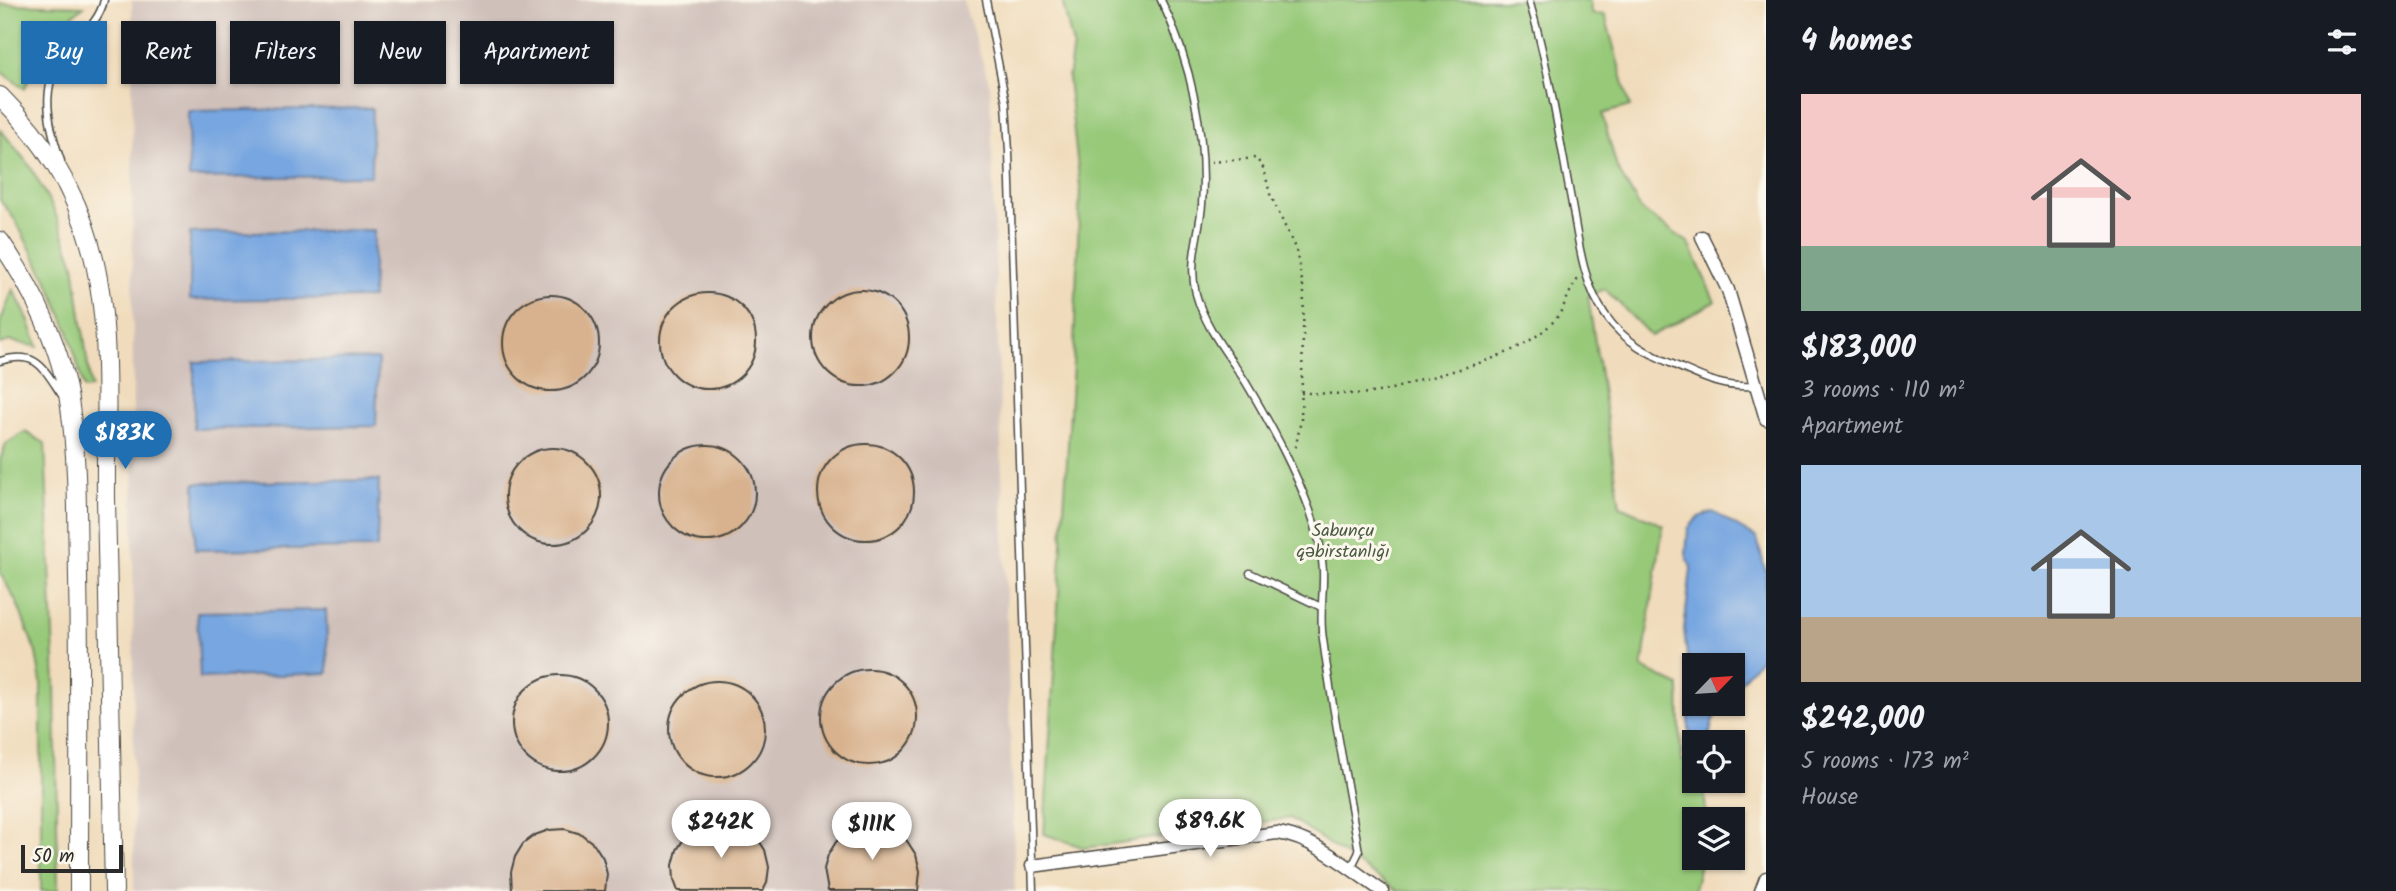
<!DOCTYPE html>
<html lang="en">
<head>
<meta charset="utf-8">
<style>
	:root { --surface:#171b24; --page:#242831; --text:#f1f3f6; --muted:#9ea1a6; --accent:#1f6fb2 }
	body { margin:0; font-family:Kalam,sans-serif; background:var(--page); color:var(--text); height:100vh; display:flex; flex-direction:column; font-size:26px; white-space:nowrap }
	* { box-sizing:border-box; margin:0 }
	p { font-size:23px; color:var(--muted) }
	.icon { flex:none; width:38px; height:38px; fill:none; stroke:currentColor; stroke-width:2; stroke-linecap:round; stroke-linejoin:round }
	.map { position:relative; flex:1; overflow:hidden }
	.sheet { display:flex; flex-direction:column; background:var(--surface); width:630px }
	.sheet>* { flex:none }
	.guide { position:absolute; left:21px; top:21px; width:665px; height:63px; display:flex; gap:14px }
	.needle { width:46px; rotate:65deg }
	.tools { position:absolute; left:1682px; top:653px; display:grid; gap:14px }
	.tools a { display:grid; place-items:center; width:63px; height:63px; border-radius:0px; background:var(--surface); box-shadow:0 2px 5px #0004; font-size:35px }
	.scale { position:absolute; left:21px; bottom:18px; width:102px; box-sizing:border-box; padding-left:7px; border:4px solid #2b2b2b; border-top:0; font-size:19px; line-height:24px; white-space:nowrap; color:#2b2b2b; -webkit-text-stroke:5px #fbf7ec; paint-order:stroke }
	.price { position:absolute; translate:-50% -60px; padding:0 16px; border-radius:24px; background:#fff; color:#222; font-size:23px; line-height:46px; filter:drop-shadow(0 2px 4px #0008) }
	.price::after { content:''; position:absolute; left:50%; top:42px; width:21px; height:16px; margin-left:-10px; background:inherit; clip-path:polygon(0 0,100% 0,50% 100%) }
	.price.selected { background:var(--accent); color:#fff }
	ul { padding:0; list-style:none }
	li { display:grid; align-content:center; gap:14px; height:371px; padding:0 35px }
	li span { display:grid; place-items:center; height:217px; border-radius:0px; color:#555 }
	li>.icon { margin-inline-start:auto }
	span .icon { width:126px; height:126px; fill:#fffc; stroke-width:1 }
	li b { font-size:30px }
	h2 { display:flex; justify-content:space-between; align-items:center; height:84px; padding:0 35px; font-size:30px }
	.chip { padding:0 24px; border-radius:0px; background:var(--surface); box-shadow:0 2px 5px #0004; font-size:24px; line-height:63px }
	.chip.selected { background:var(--accent); color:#fff }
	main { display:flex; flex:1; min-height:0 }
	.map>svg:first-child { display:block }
	.industrial { fill:#cfc0ba }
	.green { fill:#97c979; stroke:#617a52; stroke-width:2 }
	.water { fill:#77a6e0; stroke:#516886; stroke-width:2 }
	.building { fill:#d8b28e }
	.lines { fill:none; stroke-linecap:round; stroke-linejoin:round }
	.service-casing { stroke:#494641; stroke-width:9 }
	.minor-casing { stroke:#494641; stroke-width:15 }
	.secondary-casing { stroke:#494641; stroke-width:20 }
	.path { stroke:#494641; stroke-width:2.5; stroke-dasharray:2 5; stroke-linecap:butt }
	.service { stroke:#fff; stroke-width:6 }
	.minor { stroke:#fff; stroke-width:12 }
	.secondary { stroke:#fff; stroke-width:18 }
	.labels { text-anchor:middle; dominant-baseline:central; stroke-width:6; stroke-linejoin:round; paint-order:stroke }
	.park-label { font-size:18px; fill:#4b5a42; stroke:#fbf7ec }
</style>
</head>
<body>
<main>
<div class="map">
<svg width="1766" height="891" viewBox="0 0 1766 891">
	<rect width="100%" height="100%" fill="#fbf7ec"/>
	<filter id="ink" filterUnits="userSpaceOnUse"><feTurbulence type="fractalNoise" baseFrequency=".0143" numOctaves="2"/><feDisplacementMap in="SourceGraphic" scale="14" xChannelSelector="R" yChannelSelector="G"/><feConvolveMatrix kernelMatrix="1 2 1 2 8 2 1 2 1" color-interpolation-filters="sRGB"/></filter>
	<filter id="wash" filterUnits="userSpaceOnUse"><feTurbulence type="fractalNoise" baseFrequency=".00686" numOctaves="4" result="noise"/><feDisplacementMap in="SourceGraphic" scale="28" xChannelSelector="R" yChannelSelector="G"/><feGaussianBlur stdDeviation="1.57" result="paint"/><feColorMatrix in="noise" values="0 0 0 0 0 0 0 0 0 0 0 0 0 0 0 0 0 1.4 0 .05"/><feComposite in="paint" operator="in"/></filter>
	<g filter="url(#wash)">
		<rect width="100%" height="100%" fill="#f0dcbc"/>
		<path class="industrial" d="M963 0 990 86 1015 891H134L132 1Z"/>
		<g class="green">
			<path d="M1062 0H1590L1591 14 1605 15 1630 106 1602 114 1617 168 1641 210 1689 243 1715 302 1651 336 1605 289 1588 296 1620 506 1663 525 1642 668 1679 686 1681 759 1694 770V780L1704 781 1706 819H1694V858H1701L1694 891H1398L1290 818 1085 848 1044 834 1074 347 1080 187 1068 78 1073 46Z"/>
			<path d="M0 4 84 6C51 33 38 47 25 89L0 71Z"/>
			<path d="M0 129 30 166 54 210 74 264 91 388 84 389 68 330 48 282 15 220 0 200Z"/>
			<path d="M13 289 28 319 38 347 10 341 0 344V323Z"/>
			<path d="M25 432 45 443 55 683 58 891H41V682L36 653 17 603 0 573V460L6 444Z"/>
		</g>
		<g class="water">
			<path d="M372 108 371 176 189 178 188 111Z"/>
			<path d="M374 230 372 298 190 300V233Z"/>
			<path d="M378 359 376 426 194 429V362Z"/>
			<path d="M379 480 377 548 195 550V483Z"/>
			<path d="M1713 512 1757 538 1766 573V652L1733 691 1732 665H1694V704H1722L1713 720 1708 741 1691 743 1688 721 1691 694 1684 629 1691 568 1686 554 1688 529 1698 517Z"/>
			<path d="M326 610 328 673 200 678 197 612Z"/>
		</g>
		<g id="blocks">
			<g class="building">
				<circle cx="861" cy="338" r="48"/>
				<circle cx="708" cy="341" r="48"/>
				<circle cx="551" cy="343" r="48"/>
				<circle cx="866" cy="492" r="48"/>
				<circle cx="707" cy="493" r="48"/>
				<circle cx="553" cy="496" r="48"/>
				<circle cx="869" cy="717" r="48"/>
				<circle cx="560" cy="723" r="48"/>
				<circle cx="717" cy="729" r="48"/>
				<path d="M711 822H727L742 827 756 836 765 850 769 867 767 883 763 891H678L674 880 673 865 677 850 685 837 697 827Z"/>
				<path d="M878 826 894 831 907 841 916 855 920 871 918 891H828L824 869 828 855 836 842 848 832 863 827Z"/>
				<path d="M565 829 581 834 594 844 603 858 607 874 605 891H512L511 872 515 857 523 844 535 835 549 830Z"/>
			</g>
		</g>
	</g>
	<g filter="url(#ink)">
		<use href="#blocks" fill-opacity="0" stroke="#494641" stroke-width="2"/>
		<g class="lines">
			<defs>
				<g id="service">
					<path d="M986 0 1006 103 1009 152 1033 891"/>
					<path d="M1161 0C1191 61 1207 137 1202 205 1199 236 1188 263 1196 294 1205 327 1227 353 1245 381 1269 421 1293 465 1309 508 1316 527 1322 550 1323 570 1324 593 1319 616 1323 639 1332 710 1347 781 1359 852L1351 868"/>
					<path d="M1529 0C1548 64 1558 129 1570 194 1578 234 1581 282 1606 316 1624 342 1651 355 1679 367 1708 380 1724 388 1756 386"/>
					<path d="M61 161C46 119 38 78 73 44 86 31 100 19 104 0"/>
					<path d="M0 361C36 350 43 367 61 394"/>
					<path d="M1250 573 1321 607"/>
				</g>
				<g id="minor">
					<path d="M1702 237 1728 290 1766 419"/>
					<path d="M1032 866 1277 833C1313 837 1353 871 1382 891"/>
					<path d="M1761 891 1766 878"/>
				</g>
				<g id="secondary">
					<path d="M0 96C42 138 74 186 90 244 113 323 105 416 106 498 108 629 111 760 114 891"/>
					<path d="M0 241C33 289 62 348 70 407 78 461 77 522 78 577 80 681 79 786 79 891"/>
				</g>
			</defs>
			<use href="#service" class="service-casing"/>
			<use href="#minor" class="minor-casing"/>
			<use href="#secondary" class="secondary-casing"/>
			<g class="path">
				<path d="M1211 162 1256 158 1264 169 1270 194 1296 250 1304 291 1301 420 1295 450"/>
				<path d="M1301 393C1324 393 1348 395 1371 393 1391 391 1409 383 1428 378 1472 365 1521 355 1554 321 1565 309 1568 291 1578 279"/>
			</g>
			<use href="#service" class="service"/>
			<use href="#minor" class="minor"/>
			<use href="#secondary" class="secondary"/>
		</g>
	</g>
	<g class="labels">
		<g class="park-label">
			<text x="1343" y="531">Sabunçu<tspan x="1343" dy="21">qəbirstanlığı</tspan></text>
		</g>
	</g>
</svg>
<div class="tools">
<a><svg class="needle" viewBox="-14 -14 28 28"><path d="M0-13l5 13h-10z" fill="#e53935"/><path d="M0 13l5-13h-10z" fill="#9ea1a6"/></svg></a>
<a><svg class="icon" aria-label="locate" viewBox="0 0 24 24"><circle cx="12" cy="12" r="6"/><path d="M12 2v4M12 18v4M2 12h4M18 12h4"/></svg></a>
<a><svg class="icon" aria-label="layers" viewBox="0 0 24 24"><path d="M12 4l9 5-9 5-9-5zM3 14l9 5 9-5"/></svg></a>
</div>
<div class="scale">50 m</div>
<b class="price selected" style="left:125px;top:471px">$183K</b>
<b class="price" style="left:1210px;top:859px">$89.6K</b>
<b class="price" style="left:721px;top:860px">$242K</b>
<b class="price" style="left:872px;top:862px">$111K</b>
<div class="guide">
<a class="chip selected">Buy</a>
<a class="chip">Rent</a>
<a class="chip">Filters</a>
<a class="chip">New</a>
<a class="chip">Apartment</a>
</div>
</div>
<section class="sheet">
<h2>4 homes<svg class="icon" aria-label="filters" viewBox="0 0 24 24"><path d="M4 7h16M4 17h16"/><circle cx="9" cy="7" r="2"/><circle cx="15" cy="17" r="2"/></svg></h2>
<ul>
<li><span style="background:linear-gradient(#f6c9c9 70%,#7fa58c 0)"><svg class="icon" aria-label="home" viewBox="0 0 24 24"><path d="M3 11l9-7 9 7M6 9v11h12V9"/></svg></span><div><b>$183,000</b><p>3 rooms · 110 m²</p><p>Apartment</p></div></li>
<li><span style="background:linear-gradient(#a9c7e8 70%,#b9a48a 0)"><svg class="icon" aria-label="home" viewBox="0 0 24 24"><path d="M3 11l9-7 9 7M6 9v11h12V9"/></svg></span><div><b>$242,000</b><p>5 rooms · 173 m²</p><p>House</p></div></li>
</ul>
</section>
</main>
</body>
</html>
